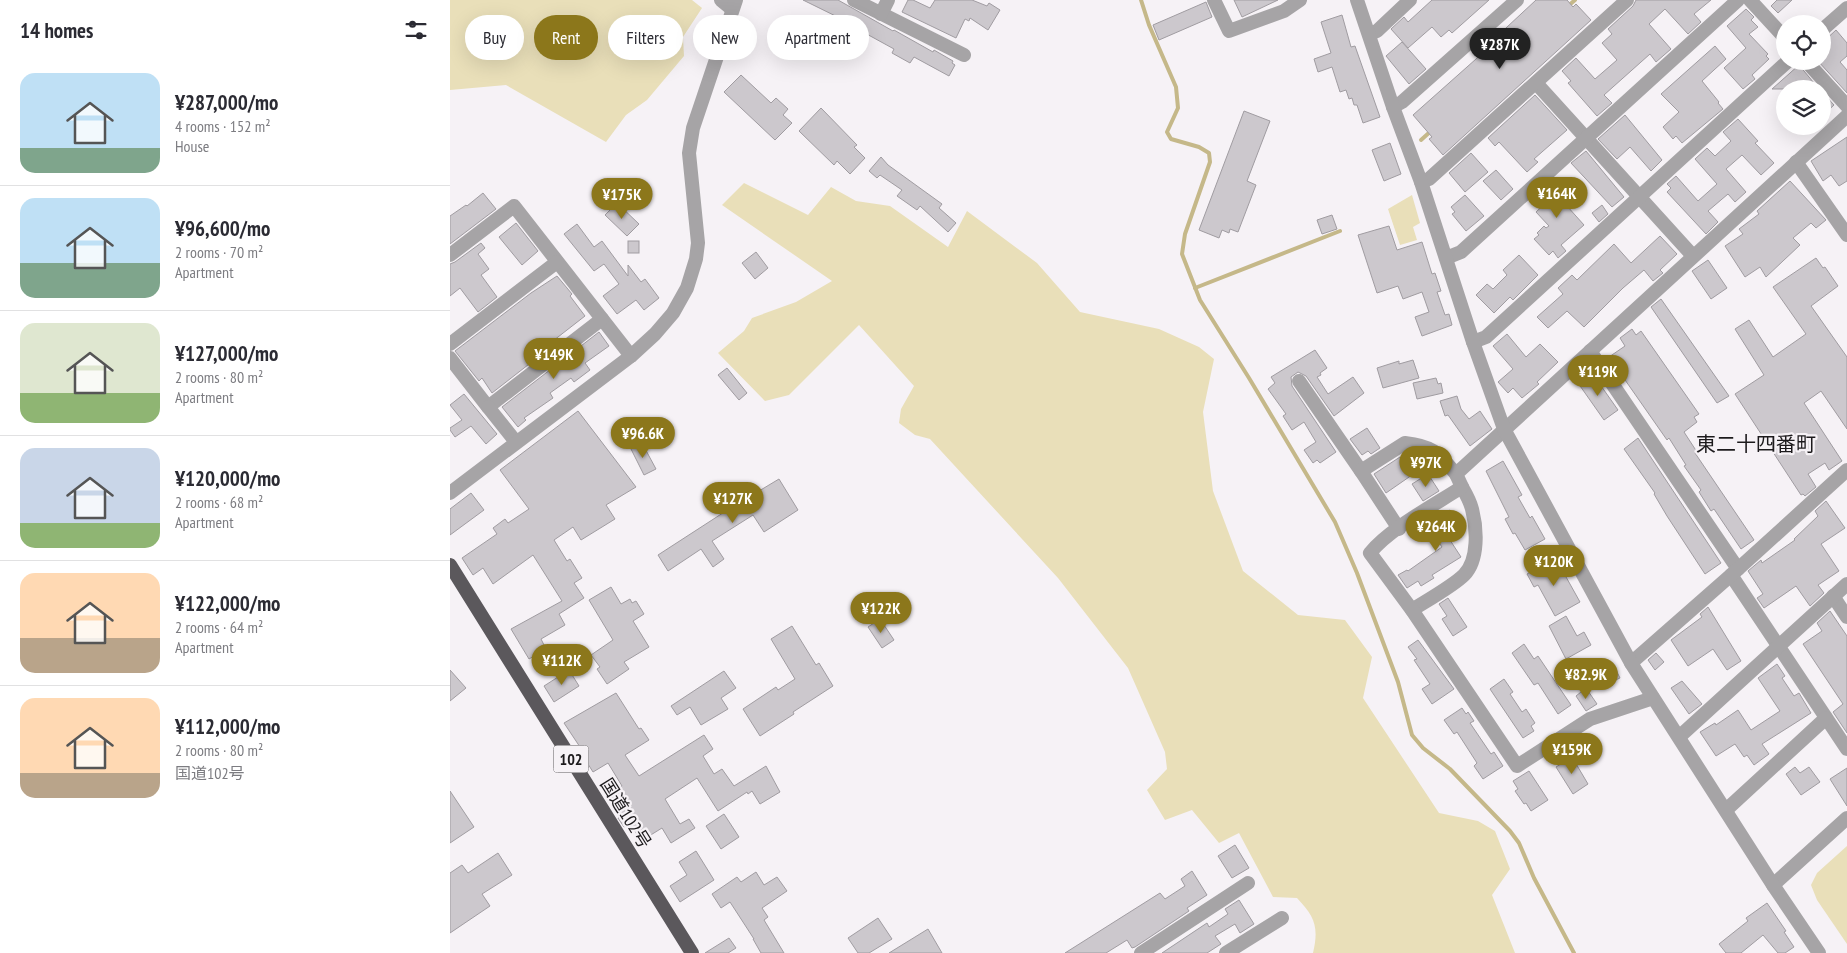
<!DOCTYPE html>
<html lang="en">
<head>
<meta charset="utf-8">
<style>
	:root { --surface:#fff; --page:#f7f7f7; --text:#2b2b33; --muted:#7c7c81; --line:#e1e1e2; --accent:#8c771b }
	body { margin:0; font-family:"PT Sans Narrow","Noto Sans JP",sans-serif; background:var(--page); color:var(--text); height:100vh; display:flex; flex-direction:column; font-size:19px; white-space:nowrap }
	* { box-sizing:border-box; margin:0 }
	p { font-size:16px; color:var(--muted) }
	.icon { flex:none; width:28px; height:28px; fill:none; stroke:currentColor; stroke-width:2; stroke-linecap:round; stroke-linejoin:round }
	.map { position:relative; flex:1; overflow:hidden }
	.drawer { display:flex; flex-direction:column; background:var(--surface); width:450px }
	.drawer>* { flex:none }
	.hud { position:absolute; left:15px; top:15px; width:475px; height:45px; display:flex; gap:10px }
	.buttons { position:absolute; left:1326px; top:15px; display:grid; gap:10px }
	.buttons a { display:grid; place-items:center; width:55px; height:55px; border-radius:50%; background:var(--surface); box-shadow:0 5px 20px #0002; font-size:25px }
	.price { position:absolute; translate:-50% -42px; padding:0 11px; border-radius:18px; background:var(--accent); color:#fff; font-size:16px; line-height:32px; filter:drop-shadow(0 1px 2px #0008) }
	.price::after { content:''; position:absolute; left:50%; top:30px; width:15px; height:11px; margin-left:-8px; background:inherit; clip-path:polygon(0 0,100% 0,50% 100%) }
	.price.on { background:#222; color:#fff }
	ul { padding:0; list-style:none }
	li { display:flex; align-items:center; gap:15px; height:125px; padding:0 20px }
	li+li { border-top:1px solid var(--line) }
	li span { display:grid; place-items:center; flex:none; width:140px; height:100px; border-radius:15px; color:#555 }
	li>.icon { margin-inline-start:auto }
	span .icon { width:60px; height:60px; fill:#fffc; stroke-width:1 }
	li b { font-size:21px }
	h2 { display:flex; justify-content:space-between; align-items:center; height:60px; padding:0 20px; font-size:21px }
	.chip { padding:0 18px; border-radius:22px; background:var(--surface); box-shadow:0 5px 20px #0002; font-size:18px; line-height:45px }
	.chip.on { background:var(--accent); color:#fff }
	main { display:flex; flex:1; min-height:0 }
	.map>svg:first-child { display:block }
	.green { fill:#e9dfb9 }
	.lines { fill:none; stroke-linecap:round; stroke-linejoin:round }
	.stream { stroke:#c5b889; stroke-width:4 }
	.building { fill:#ccc8cd; stroke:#a09ca1 }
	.minor { stroke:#a6a4a6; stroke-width:14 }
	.tertiary { stroke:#a6a4a6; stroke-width:14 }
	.trunk { stroke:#5b585c; stroke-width:14 }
	.labels { text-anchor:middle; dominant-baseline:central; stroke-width:4.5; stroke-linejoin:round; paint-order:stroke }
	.shield { fill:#f6f2f6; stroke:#5d5b5d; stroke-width:1 }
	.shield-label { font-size:16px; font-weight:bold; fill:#1c1a1c }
	.street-label { font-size:18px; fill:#1c1a1c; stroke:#f6f2f6 }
	.quarter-label { font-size:20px; fill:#1c1a1c; stroke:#f6f2f6 }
</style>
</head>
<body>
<main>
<section class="drawer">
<h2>14 homes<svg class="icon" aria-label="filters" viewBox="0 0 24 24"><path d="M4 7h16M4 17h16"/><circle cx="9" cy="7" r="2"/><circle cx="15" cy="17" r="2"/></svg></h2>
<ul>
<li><span style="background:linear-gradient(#bfe0f5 75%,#7fa58c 0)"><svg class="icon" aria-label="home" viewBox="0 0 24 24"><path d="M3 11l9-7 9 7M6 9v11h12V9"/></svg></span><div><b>¥287,000/mo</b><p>4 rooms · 152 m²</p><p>House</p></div></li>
<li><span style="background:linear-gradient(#bfe0f5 65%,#7fa58c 0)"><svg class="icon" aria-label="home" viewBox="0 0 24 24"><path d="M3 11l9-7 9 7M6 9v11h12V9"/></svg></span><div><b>¥96,600/mo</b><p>2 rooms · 70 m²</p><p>Apartment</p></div></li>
<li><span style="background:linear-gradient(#dfe7d0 70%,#8fb573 0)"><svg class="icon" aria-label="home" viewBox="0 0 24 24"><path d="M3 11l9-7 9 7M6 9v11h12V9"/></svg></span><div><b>¥127,000/mo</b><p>2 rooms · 80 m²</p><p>Apartment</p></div></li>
<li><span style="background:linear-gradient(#c9d6e8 75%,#8fb573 0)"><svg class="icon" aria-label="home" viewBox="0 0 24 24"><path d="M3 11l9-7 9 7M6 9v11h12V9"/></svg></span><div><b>¥120,000/mo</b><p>2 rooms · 68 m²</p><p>Apartment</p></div></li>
<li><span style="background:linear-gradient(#ffd9b3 65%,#b9a48a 0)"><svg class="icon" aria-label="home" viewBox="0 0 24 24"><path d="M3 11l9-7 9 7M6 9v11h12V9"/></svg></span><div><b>¥122,000/mo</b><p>2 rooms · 64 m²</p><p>Apartment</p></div></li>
<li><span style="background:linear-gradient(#ffd9b3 75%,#b9a48a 0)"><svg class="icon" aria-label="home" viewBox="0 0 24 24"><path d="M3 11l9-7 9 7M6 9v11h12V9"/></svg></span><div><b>¥112,000/mo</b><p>2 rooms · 80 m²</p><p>国道102号</p></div></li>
</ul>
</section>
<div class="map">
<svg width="1397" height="953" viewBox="0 0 1397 953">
	<rect width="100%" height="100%" fill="#f6f2f6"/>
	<g class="green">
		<path d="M0 0H242L252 8 233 37 234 56 197 100 176 115 156 142 56 85 0 90Z"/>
		<path d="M294 183 358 215 381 187 406 201 440 206 498 247 517 211 587 263 630 312 709 329 749 347 764 359 753 412 763 491 793 571 848 615 895 620 922 657 913 698 989 813 1028 821 1045 831 1060 869 1042 895 1065 953H863C869 927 865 917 847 898L823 897 789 833 769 843 742 810 715 820 697 790 717 769 715 752 678 668 608 578 480 439 465 435 449 423 451 409 464 386 409 325 339 395 315 401 268 353 294 331 302 318 346 302 382 281 272 205Z"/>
		<path d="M962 195 970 223 963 227 967 240 950 245 938 209Z"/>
		<path d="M1397 846V944L1367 900 1361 885 1367 873Z"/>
	</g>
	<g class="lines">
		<g class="stream">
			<path d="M691 0 699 25 726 87 728 108 717 132 721 139 749 147 759 153 760 162 735 234 732 254 750 300 799 378 885 522 907 573 948 682 962 735 973 748 1000 769 1060 831 1069 843 1084 878 1124 953"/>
			<path d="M1117 7 1125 0"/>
			<path d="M971 140 981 131"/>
			<path d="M745 288 890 231"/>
		</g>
	</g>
	<g class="building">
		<path d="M353 0H388L443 31 444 30 483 52 484 50 503 61 502 63 505 65 499 76 464 57 460 63 442 53 444 49 413 32 414 30Z"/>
		<path d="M458 0H463L480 8 485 0H522L537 6 539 3 550 10 538 30 520 18 519 21 515 19 506 38 452 12Z"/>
		<path d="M784 0H828L792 17Z"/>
		<path d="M982 0H1039L1002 33 999 30 991 37 982 27 958 48 941 29 954 17 958 22Z"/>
		<path d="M1086 0H1117L1123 7 1126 4 1141 20 993 155 979 139 982 137 963 115 1044 43 1042 41Z"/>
		<path d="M1186 0H1261L1244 14 1251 22 1238 34 1215 9 1199 24 1221 49 1206 62 1200 54 1154 95 1162 103 1147 116 1118 83 1121 81 1112 71 1126 58 1145 79 1167 60 1152 43 1162 34 1158 29 1183 6Z"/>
		<path d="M1327 0H1342L1328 13 1321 6Z"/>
		<path d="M756 2 762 17 709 40 703 25Z"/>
		<path d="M1296 9 1304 17 1301 20 1308 27 1299 34 1318 54 1316 56 1319 59 1302 75 1305 79 1293 89 1274 68 1296 48 1277 26Z"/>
		<path d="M892 15 901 47 905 46 930 117 913 123 907 105H904L902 98 899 99 896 90 890 92 882 67 868 72 864 59 881 53 871 22Z"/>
		<path d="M1386 30 1397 43V56L1390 62 1397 70V93L1368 61H1372V43Z"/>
		<path d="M952 42 976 69 959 84 936 56Z"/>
		<path d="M1265 46 1276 59 1252 81 1269 102 1268 103 1273 109 1232 143 1226 136 1223 139 1213 127 1229 112 1211 94Z"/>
		<path d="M1349 65 1369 89H1322Z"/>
		<path d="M291 75 321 103 326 98 338 109 333 115 342 123 325 140 274 92Z"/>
		<path d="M1372 92 1384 105 1372 116Z"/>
		<path d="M1085 95 1117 130 1084 159 1088 162 1077 172 1049 142 1045 146 1038 138Z"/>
		<path d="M371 108 407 145 404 147 415 158 400 174 387 161 384 165 349 131Z"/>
		<path d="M794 111 820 121 797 181 806 185 788 232 780 229 779 233 772 230 769 238 749 230Z"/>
		<path d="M1175 115 1212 160 1201 171 1180 147 1167 159 1148 139Z"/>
		<path d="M1288 119 1308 141 1305 143 1324 163 1311 175 1292 155 1276 169 1296 192 1285 202 1278 194 1258 211 1268 222 1256 234 1217 192 1221 188 1217 184 1226 176 1248 201 1267 184 1245 159 1257 148 1265 156 1281 141 1273 132Z"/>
		<path d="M1397 137V181L1389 186 1381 175 1373 181 1361 161Z"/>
		<path d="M940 143 951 174 934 181 922 150Z"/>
		<path d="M1136 151 1174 197 1162 207 1121 163Z"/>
		<path d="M1021 153 1038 172 1015 192 999 173Z"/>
		<path d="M431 157 438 165 492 204 489 208 506 223 498 232 470 206 467 210 447 196 452 190 430 175 427 178 419 171Z"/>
		<path d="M1046 170 1063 189 1051 200 1033 181Z"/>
		<path d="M1105 178 1125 199 1117 206 1134 225 1111 245 1116 251 1108 258 1103 251 1099 255 1084 239 1089 235 1087 233 1094 226 1096 228 1099 226 1086 212 1100 199 1092 191Z"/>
		<path d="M1340 181 1376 220 1366 228 1361 223 1343 238 1350 245 1316 277 1310 267 1295 277 1275 246 1293 234 1289 229 1309 214 1307 211Z"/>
		<path d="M33 193 46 209 0 244V216L16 205 17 206Z"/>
		<path d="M1015 195 1034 216 1016 231 1002 214 1005 212 1001 207Z"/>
		<path d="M167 203 189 224 177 236 155 215Z"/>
		<path d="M1152 205 1158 214 1149 222 1142 213Z"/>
		<path d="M882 215 887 229 872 234 867 220Z"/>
		<path d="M66 223 88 251 72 265 49 237Z"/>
		<path d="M127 224 144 247 152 241 178 276V265L191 282 195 279 209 298 194 310 186 300 167 314 153 296 169 284 154 264 144 271 114 234Z"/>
		<path d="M939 226 947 250 972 242 982 274 985 273 991 291 987 292 995 315 999 314 1002 325 972 336 965 317 979 312 972 292 953 299 948 286 927 293 908 235Z"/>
		<path d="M1210 236 1227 254 1210 270 1213 273 1203 281 1194 270 1173 288 1134 327 1117 311 1098 328 1087 317 1113 294 1108 288 1122 275 1127 280 1164 244 1181 263Z"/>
		<rect x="178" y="241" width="11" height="12"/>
		<path d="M31 243 35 248 28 254 39 269 31 275 47 297 28 312 10 288 0 296V264L5 262Z"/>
		<path d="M306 252 318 268 305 279 292 263Z"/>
		<path d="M1069 255 1088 275 1063 300 1060 297 1044 313 1026 295 1037 284 1043 289 1057 275 1053 270Z"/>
		<path d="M1366 258 1373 268 1375 267 1388 286 1361 306 1397 357V429L1371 391 1354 403 1392 461 1379 470 1375 463 1358 474 1366 487 1355 496 1353 494 1351 495 1285 394 1314 375 1285 329 1299 320 1323 357 1356 334 1323 287Z"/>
		<path d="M1258 260 1277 288 1261 299 1242 271Z"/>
		<path d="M107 276 122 294 120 296 135 316 81 358 83 361 42 393 32 378 29 381 5 351 81 293Z"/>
		<path d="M1211 299 1279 396 1267 403 1201 307Z"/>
		<path d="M1182 329 1186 335 1191 331 1249 414 1244 417 1247 422 1234 432 1247 452 1245 453 1304 540 1291 549 1264 509 1261 511 1249 492 1251 490 1234 466 1236 465 1219 438 1217 440 1159 357 1175 346 1170 338Z"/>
		<path d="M149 332 159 346 135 363 140 370 124 382 121 378 100 393 103 398 74 418 76 420 68 427 52 407Z"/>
		<path d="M1057 334 1076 357 1090 344 1108 362 1087 382 1089 384 1072 398 1063 388 1058 393 1048 382 1063 369 1043 346Z"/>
		<path d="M865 350 877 368 870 373 871 375 867 377 878 394 903 377 914 393 884 416 856 376 848 372 841 377 842 386 886 452 870 463 867 460 863 463 854 450 866 442 854 422 842 430 833 416 836 414 818 389 825 383 821 377Z"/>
		<path d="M963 360 969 378 933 388 927 368 949 361V364Z"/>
		<path d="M277 368 297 393 289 400 268 375Z"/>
		<path d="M1142 373 1168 410 1154 420 1128 383Z"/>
		<path d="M986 378 988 384 991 383 993 393 967 399 963 383Z"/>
		<path d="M14 394 47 434 36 444 21 426 5 437 0 430V428L12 420 0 405Z"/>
		<path d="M1007 396 1011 409 1019 419 1030 411 1042 429 1020 446 998 415 995 416 990 401Z"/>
		<path d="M128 411 186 487 156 505 165 519 131 540 123 527 104 540 117 561 120 559 132 578 124 583 134 598 109 614 115 625 91 639 96 649 79 659 61 629 112 601 83 555 43 584 33 568 23 575 12 558 47 534 43 528 55 519 58 523 79 509 50 470Z"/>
		<path d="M917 428 930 448 921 454 918 451 912 455 900 439Z"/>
		<path d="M1188 438 1271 563 1255 574 1217 516 1204 494 1205 493 1174 449Z"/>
		<path d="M192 443 206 469 194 475 181 449Z"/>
		<path d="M950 457 962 475 936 493 924 474Z"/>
		<path d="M1053 461 1072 495 1068 497 1080 518 1082 516 1095 539 1075 550 1065 533 1063 534 1055 519 1059 517 1036 471Z"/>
		<path d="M978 474 989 491 973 501 962 484Z"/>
		<path d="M329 479 348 510 314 532 303 515 262 541 274 559 263 567 251 549 218 571 208 555 279 509Z"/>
		<path d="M21 493 34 510 0 535V509Z"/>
		<path d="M1376 501 1395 528 1371 544 1389 571 1368 585 1374 593 1360 606 1346 586 1314 608 1307 598 1313 594 1298 571 1311 560 1312 563 1345 540 1344 539 1368 516 1365 511Z"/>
		<path d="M1000 510 1012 528 998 537 1011 557 982 575 984 578 971 586 968 581 957 588 948 575 957 570 958 571 992 547 977 525Z"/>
		<path d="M1106 559 1130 602 1105 616 1088 585 1084 587 1077 574Z"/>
		<path d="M161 587 171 604 180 599 182 603 186 601 194 614 183 621 199 647 174 662 179 669 157 684 147 669 150 667 141 655 163 640 139 600Z"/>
		<path d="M998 598 1017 627 1003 636 992 619 997 616 989 604Z"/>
		<path d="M1258 607 1291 661 1277 670 1263 649 1238 666 1221 640 1252 617 1250 614Z"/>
		<path d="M1380 611 1397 636V733L1383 712 1393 704 1353 644 1372 631 1367 623Z"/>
		<path d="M1116 616 1127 636 1134 632 1141 645 1116 659 1099 626Z"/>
		<path d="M430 619 444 640 432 648 418 627Z"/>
		<path d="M342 626 366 665 369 663 383 686 343 712 344 714 310 736 293 709 326 687 328 690 345 679 321 639Z"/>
		<path d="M968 640 1004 689 982 704 972 689 980 684 964 660 967 659 958 647Z"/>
		<path d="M1074 644 1084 659 1088 656 1121 705 1108 714 1088 683 1084 685 1062 653Z"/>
		<path d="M1206 653 1214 662 1205 670 1198 660Z"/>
		<path d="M1327 664 1335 676 1332 678 1344 696 1349 693 1361 713 1312 744 1319 754 1304 765 1297 755 1294 757 1285 744 1266 756 1250 732 1265 723 1266 725 1288 710 1301 730 1330 711 1308 678Z"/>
		<path d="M1165 668 1170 678 1152 686 1147 676Z"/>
		<path d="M0 670 16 688 0 701Z"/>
		<path d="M119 670 129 686 104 702 94 686Z"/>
		<path d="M274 671 286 688 271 698 278 709 251 725 240 707 227 715 221 706Z"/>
		<path d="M1054 679 1063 692 1060 694 1072 712 1076 709 1085 723 1081 726 1084 731 1073 738 1040 689Z"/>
		<path d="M1232 681 1252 704 1239 714 1221 688Z"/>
		<path d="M1136 688 1147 704 1136 711 1126 696Z"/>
		<path d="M166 693 189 729 191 728 199 740 175 755 189 776 254 735 263 749 253 756 264 774 272 769 284 786 316 766 330 792 310 804 302 791 298 794 297 792 268 811 247 778 215 799 230 824 239 819 245 828 221 843 212 828 191 841 180 823 174 827 168 818 170 817 157 796 172 786 158 763 143 772 128 748 130 747 114 723Z"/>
		<path d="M1012 708 1016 714 1018 712 1024 721 1020 723 1041 754 1044 752 1053 766 1033 779 1024 766 1027 763 1007 732 1004 734 994 720Z"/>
		<path d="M1122 757 1138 784 1123 794 1106 767Z"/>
		<path d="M1345 767 1350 773 1359 767 1370 782 1351 795 1336 774Z"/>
		<path d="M1397 768V806L1380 779Z"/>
		<path d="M1079 771 1098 800 1081 811 1076 803 1074 804 1065 791 1068 789 1063 781Z"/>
		<path d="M0 791 24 827 0 843Z"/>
		<path d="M274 814 289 837 271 849 256 826Z"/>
		<path d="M785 845 799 868 782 878 768 856Z"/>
		<path d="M246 851 264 880 230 902 220 886 237 875 229 862Z"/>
		<path d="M48 853 62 875 32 894 40 906 0 933V873L12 865 18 873Z"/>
		<path d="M742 871 757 895 737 908 739 911 685 947 682 948 677 940 656 953H615L710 893 715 899 735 886 731 879Z"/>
		<path d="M306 872 314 885 327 877 337 891 312 908 318 917 314 920 334 953H311L303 939H304L280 902 271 908 262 894 287 877 291 882Z"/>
		<path d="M789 900 804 924 790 933 785 924 765 936 771 944 757 953H712L757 923 759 927 778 914 775 909Z"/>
		<path d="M1317 903 1336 931 1334 932 1344 947 1335 953H1328L1313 935 1291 953H1276L1269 944 1298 921 1296 918Z"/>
		<path d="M428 918 442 939 419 953H408L398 938Z"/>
		<path d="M478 929 492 953H439Z"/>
		<path d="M279 938 286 948 278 953H255Z"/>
	</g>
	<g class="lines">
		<g class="minor">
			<path d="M271 0 282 9"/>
			<path d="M404 0 514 55"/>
			<path d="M764 0 779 31 834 11 850 0"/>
			<path d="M1300 0 1335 38"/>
			<path d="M431 14 438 0"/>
			<path d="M1372 30 1397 8"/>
			<path d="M919 34 927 31 960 0"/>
			<path d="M1356 61 1397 106"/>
			<path d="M1086 83 1243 256"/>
			<path d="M943 107 952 102 1067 0"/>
			<path d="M1346 162 1397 235"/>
			<path d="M971 182 979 179 1177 0"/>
			<path d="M0 255 64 206 181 356"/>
			<path d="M996 258 1011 252 1288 0"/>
			<path d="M1023 342 1036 337 1338 61"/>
			<path d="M0 344 107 262"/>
			<path d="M1140 351 1288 569"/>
			<path d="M0 358 38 407 152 319"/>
			<path d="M849 381 911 471"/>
			<path d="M38 407 66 442"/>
			<path d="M949 529 911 471 955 443C983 446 988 453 1006 474"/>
			<path d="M1281 575 1397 749"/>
			<path d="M1383 596 1397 617"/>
			<path d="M962 610C976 601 1003 586 1014 575 1029 560 1027 528 1022 509 1020 501 1016 494 1012 487"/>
			<path d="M1181 663 1288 569 1397 470"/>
			<path d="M1203 698 1140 719 1067 766 962 610 920 553C939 529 986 504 1012 487L1006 474 1397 116"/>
			<path d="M1229 737 1397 584"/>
			<path d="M1276 810 1376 718"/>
			<path d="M1323 885 1397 818"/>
			<path d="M691 953 798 883"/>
			<path d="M776 953 832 918"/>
		</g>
		<g class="tertiary">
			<path d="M907 0 943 107 971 182 1023 342 1054 429 1181 663 1323 885 1369 953"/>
			<path d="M0 493 181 356 205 334 223 313 237 288 246 259 248 243 239 153 243 128 286 0"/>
		</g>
		<path class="trunk" d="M0 565 242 953"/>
	</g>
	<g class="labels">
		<rect class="shield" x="103.5" y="745.5" width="35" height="27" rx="4"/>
		<g class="shield-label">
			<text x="121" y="759">102</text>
		</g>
		<g class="street-label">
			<text transform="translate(176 813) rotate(58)">国道102号</text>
		</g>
		<g class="quarter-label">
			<text x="1306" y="444">東二十四番町</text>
		</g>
	</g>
</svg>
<div class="buttons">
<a><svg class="icon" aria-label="locate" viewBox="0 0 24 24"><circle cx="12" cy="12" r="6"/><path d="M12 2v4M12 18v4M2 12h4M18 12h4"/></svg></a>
<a><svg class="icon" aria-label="layers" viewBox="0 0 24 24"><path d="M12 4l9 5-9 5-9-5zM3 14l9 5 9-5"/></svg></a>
</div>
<b class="price on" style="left:1050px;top:70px">¥287K</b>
<b class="price" style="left:1107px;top:219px">¥164K</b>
<b class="price" style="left:172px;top:220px">¥175K</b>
<b class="price" style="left:104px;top:380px">¥149K</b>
<b class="price" style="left:1148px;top:397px">¥119K</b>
<b class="price" style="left:193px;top:459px">¥96.6K</b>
<b class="price" style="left:976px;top:488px">¥97K</b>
<b class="price" style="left:283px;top:524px">¥127K</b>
<b class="price" style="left:986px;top:552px">¥264K</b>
<b class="price" style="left:1104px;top:587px">¥120K</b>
<b class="price" style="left:431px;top:634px">¥122K</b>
<b class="price" style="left:112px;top:686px">¥112K</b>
<b class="price" style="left:1136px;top:700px">¥82.9K</b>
<b class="price" style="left:1122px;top:775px">¥159K</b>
<div class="hud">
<a class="chip">Buy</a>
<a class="chip on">Rent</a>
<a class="chip">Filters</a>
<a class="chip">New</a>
<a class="chip">Apartment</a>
</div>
</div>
</main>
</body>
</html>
